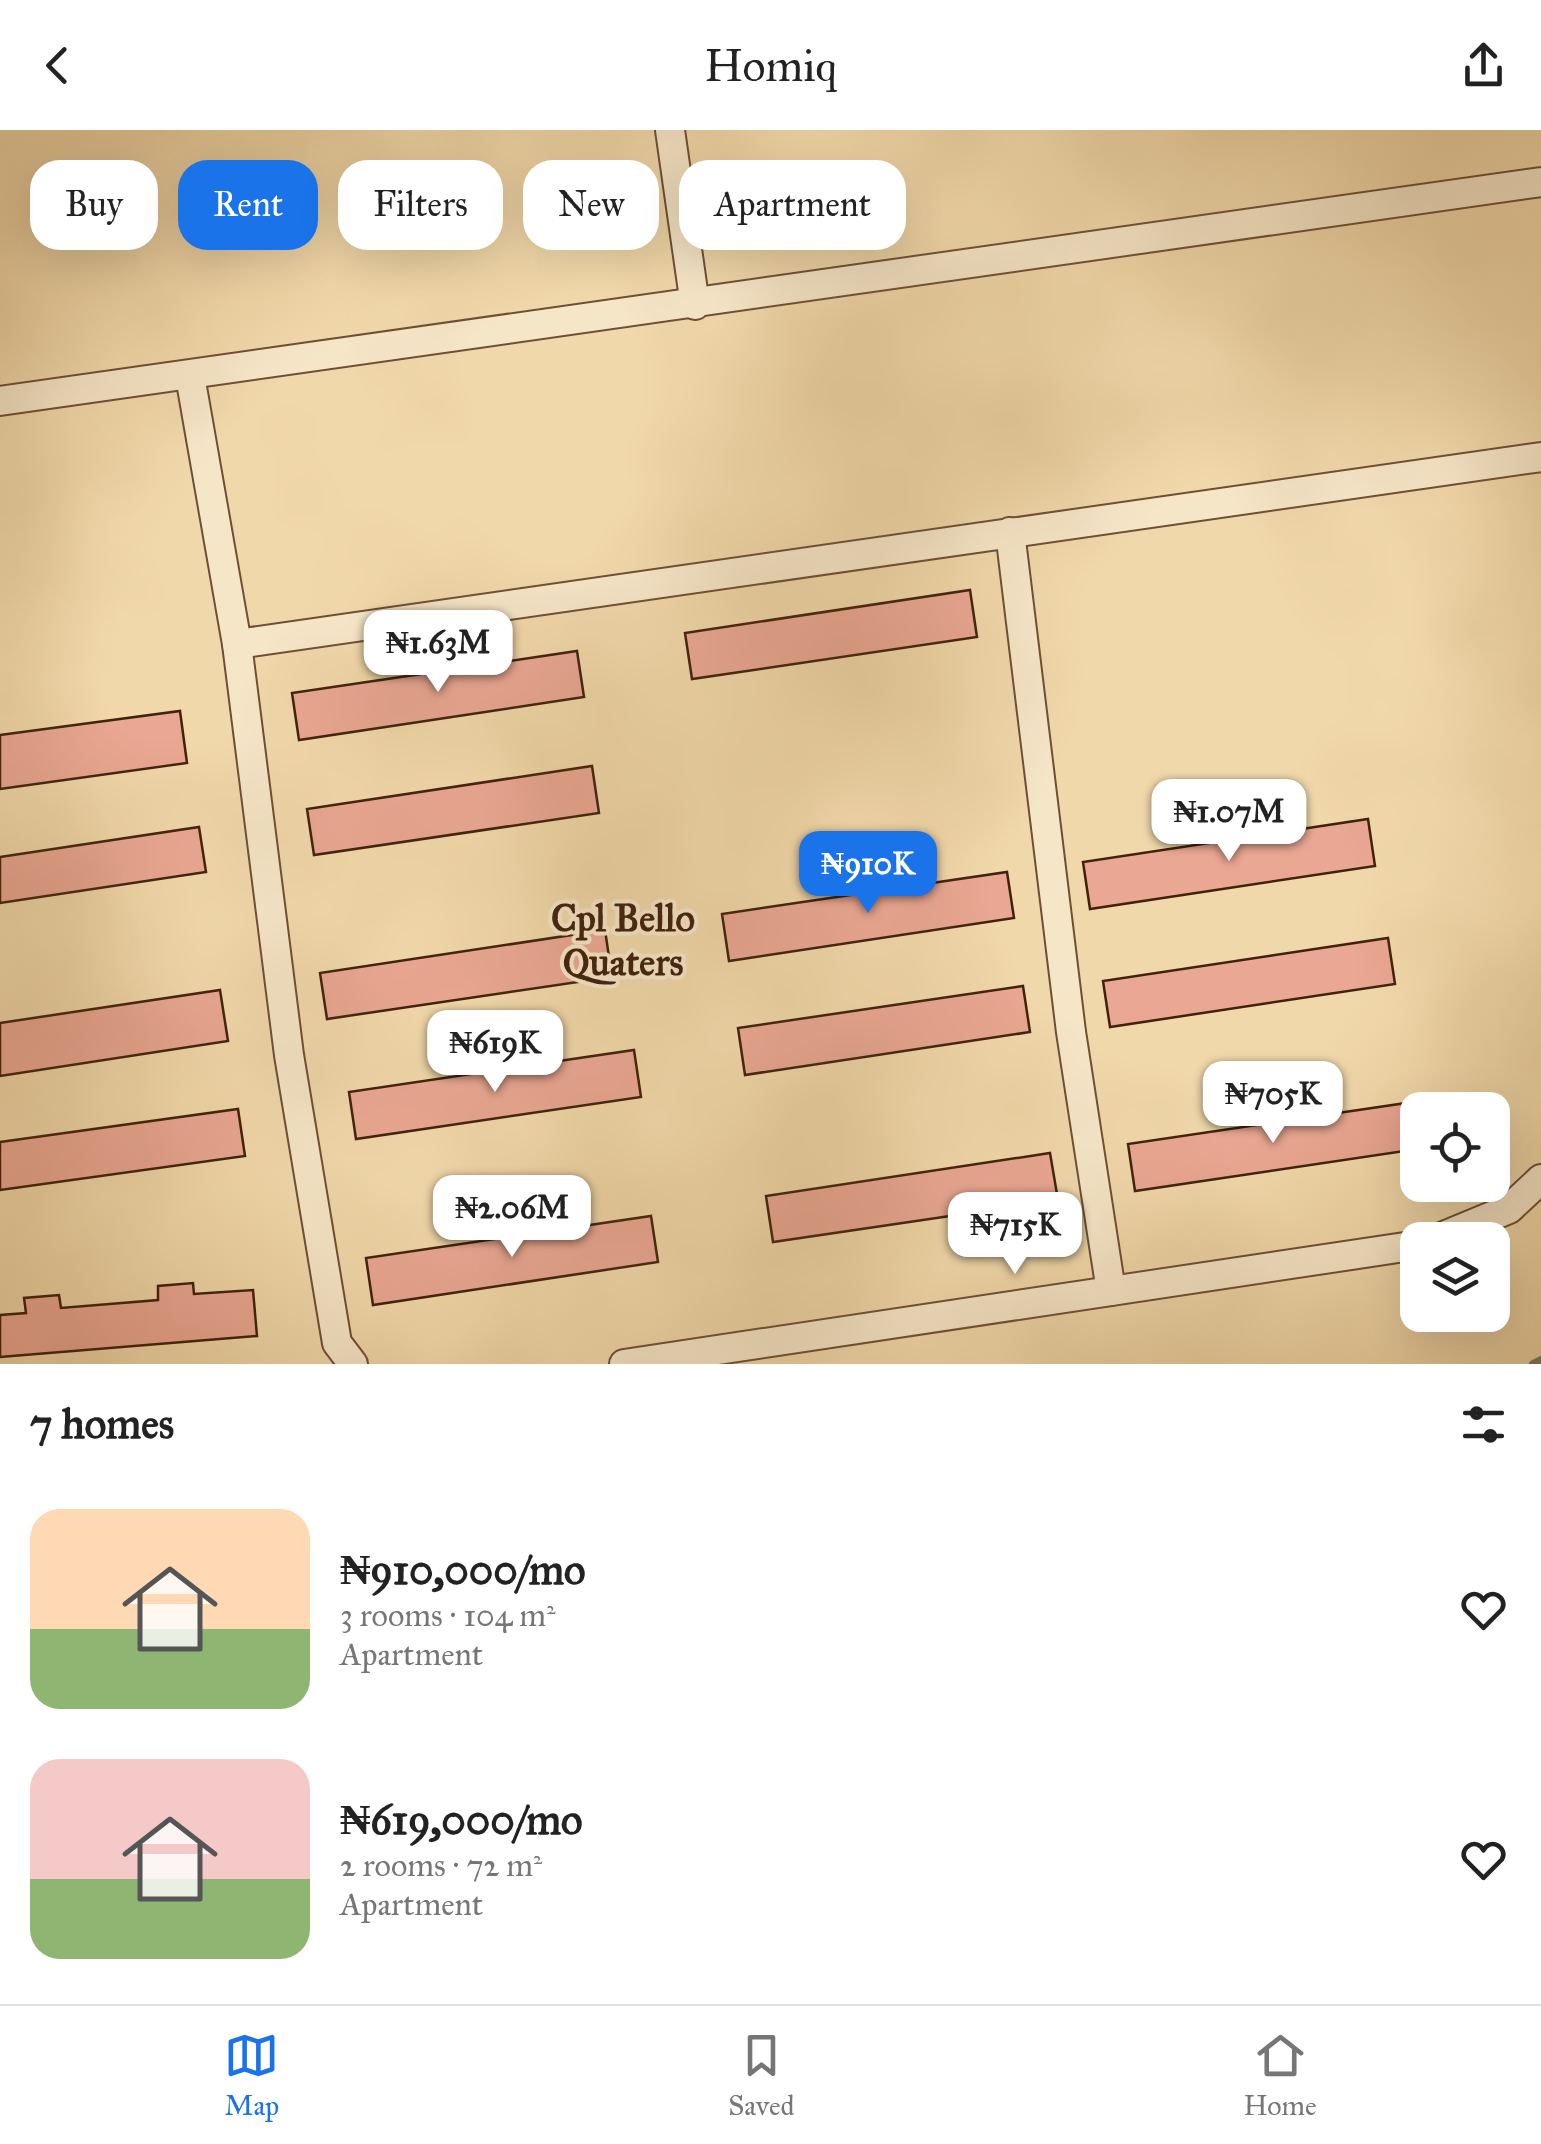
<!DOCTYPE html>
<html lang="en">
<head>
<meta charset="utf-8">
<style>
	:root { --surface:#fff; --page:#f2f2f2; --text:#222; --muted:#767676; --line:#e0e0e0; --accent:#1a73e8 }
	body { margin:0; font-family:"IM FELL Great Primer",serif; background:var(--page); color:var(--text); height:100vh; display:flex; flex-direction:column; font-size:38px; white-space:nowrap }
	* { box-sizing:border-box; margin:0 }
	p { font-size:32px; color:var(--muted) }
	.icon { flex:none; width:55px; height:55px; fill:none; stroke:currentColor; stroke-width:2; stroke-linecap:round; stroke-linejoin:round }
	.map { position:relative; height:1234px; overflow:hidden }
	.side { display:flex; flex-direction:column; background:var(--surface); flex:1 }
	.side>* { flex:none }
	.guide { position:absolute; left:30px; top:30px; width:1000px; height:90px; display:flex; gap:20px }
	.tools { position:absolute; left:1400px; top:962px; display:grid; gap:20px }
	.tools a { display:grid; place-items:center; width:110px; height:110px; border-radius:20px; background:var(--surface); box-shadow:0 10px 40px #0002; font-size:50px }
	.price { position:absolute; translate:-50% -85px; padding:0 22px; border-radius:20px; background:#fff; color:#222; font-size:32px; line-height:65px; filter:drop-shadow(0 2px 5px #0008) }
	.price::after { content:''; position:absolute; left:50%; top:60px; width:30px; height:22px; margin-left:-15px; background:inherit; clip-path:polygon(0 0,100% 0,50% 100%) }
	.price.active { background:var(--accent); color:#fff }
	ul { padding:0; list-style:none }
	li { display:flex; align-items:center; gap:30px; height:250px; padding:0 30px }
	li span { display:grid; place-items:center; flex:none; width:280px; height:200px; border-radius:30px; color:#555 }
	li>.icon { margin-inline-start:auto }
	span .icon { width:120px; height:120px; fill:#fffc; stroke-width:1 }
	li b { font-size:42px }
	h2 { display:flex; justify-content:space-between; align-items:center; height:120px; padding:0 30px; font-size:42px }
	.tag { padding:0 35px; border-radius:30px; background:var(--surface); box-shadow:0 10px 40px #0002; font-size:35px; line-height:90px }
	.tag.active { background:var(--accent); color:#fff }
	header { display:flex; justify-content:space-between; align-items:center; height:130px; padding:0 30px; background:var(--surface); font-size:45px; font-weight:600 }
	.menu { display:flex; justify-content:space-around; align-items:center; height:140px; border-top:2px solid var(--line); background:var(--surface); font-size:28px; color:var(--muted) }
	.menu a { display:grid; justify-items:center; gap:5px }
	.menu .active { color:var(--accent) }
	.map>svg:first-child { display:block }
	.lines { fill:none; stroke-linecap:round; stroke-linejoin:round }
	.stream { stroke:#777d6d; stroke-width:8 }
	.building { fill:#eaa793; stroke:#41220d; stroke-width:2.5 }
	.minor-casing { stroke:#6d5034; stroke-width:32 }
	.minor { stroke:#f6e6c8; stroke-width:28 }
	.labels { text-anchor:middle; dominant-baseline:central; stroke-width:8; stroke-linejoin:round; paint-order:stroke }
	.neighbourhood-label { font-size:38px; font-weight:bold; fill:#41220d; stroke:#f6e6c8 }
</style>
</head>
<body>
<header><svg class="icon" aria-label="back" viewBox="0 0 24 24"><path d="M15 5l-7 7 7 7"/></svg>Homiq<svg class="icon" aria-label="share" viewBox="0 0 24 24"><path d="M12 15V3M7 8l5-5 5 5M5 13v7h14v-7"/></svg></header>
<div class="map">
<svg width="1541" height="1234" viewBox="0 0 1541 1234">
	<rect width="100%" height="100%" fill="#f1d8aa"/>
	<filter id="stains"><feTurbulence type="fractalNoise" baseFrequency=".002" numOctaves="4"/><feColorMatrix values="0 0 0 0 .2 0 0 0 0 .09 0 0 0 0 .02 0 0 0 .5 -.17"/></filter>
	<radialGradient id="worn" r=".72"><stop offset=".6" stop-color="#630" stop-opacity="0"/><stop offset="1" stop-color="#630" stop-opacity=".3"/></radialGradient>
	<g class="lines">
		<path class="stream" d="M1533 1234 1541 1230"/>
	</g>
	<g class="building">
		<path d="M970 460 977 507 692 549 685 503Z"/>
		<path d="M577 521 584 567 299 610 292 563Z"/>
		<path d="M180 581 187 633 0 659V605Z"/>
		<path d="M592 636 599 683 314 725 307 679Z"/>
		<path d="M1368 689 1375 736 1090 779 1083 732Z"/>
		<path d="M199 697 206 742 0 773V727Z"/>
		<path d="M1007 742 1014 788 729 831 722 784Z"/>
		<path d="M605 800 612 847 327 889 320 843Z"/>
		<path d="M1388 808 1395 854 1110 897 1103 851Z"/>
		<path d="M1023 856 1030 902 745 945 738 898Z"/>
		<path d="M220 860 228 911 0 946V893Z"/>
		<path d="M634 920 641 967 356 1009 349 962Z"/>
		<path d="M1413 972 1418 1019 1135 1061 1128 1014Z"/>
		<path d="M238 979 245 1026 0 1060V1012Z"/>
		<path d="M1050 1023 1058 1070 773 1112 766 1066Z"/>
		<path d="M651 1086 658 1132 373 1175 366 1128Z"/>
		<path d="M193 1153 194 1164 253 1160 257 1206 0 1227V1185L26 1183 24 1168 59 1165 61 1178 158 1170V1156Z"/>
	</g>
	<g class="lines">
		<defs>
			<g id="minor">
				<path d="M670 0 695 175"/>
				<path d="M190 246 237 514 289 925 337 1213 353 1234"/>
				<path d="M0 271 1541 52"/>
				<path d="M1010 402 1071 902 1111 1161"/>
				<path d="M237 514 1541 327"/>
				<path d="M1434 1110 1509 1079 1541 1049"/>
				<path d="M624 1234 1418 1115"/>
			</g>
		</defs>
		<use href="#minor" class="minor-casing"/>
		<use href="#minor" class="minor"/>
	</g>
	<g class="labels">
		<g class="neighbourhood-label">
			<text x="623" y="788">Cpl Bello<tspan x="623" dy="44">Quaters</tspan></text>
		</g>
	</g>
	<rect width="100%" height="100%" filter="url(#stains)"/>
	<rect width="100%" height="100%" fill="url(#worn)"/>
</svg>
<div class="tools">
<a><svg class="icon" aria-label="locate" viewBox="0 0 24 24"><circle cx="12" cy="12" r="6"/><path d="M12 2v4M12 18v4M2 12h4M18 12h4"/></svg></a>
<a><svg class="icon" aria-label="layers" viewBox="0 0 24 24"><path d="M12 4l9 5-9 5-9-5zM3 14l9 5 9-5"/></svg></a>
</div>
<b class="price" style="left:438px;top:565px">₦1.63M</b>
<b class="price" style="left:1229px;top:734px">₦1.07M</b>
<b class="price active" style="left:868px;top:786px">₦910K</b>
<b class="price" style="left:495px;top:965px">₦619K</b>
<b class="price" style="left:1273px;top:1016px">₦705K</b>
<b class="price" style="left:512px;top:1130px">₦2.06M</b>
<b class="price" style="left:1015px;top:1147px">₦715K</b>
<div class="guide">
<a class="tag">Buy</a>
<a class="tag active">Rent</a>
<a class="tag">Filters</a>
<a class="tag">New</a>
<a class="tag">Apartment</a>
</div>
</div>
<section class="side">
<h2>7 homes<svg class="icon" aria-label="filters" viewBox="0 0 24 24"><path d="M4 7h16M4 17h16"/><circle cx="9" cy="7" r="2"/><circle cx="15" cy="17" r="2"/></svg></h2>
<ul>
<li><span style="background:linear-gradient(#ffd9b3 60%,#8fb573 0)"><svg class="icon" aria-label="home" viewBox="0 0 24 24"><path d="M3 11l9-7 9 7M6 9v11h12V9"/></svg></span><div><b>₦910,000/mo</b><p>3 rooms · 104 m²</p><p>Apartment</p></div><svg class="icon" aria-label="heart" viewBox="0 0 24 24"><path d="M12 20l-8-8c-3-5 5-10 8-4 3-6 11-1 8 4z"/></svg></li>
<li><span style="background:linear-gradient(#f6c9c9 60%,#8fb573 0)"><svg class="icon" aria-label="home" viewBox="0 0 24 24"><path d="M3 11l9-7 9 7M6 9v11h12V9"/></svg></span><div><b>₦619,000/mo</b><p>2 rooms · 72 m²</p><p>Apartment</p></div><svg class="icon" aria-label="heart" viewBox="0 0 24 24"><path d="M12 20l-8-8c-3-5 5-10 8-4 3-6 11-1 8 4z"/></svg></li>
</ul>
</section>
<nav class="menu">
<a class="active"><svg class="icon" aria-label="map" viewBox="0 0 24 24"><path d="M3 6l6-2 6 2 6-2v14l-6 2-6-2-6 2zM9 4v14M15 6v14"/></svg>Map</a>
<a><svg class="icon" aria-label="saved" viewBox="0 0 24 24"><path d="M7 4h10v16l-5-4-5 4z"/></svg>Saved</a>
<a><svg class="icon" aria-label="home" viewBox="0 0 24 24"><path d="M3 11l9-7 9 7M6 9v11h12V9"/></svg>Home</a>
</nav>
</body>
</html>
